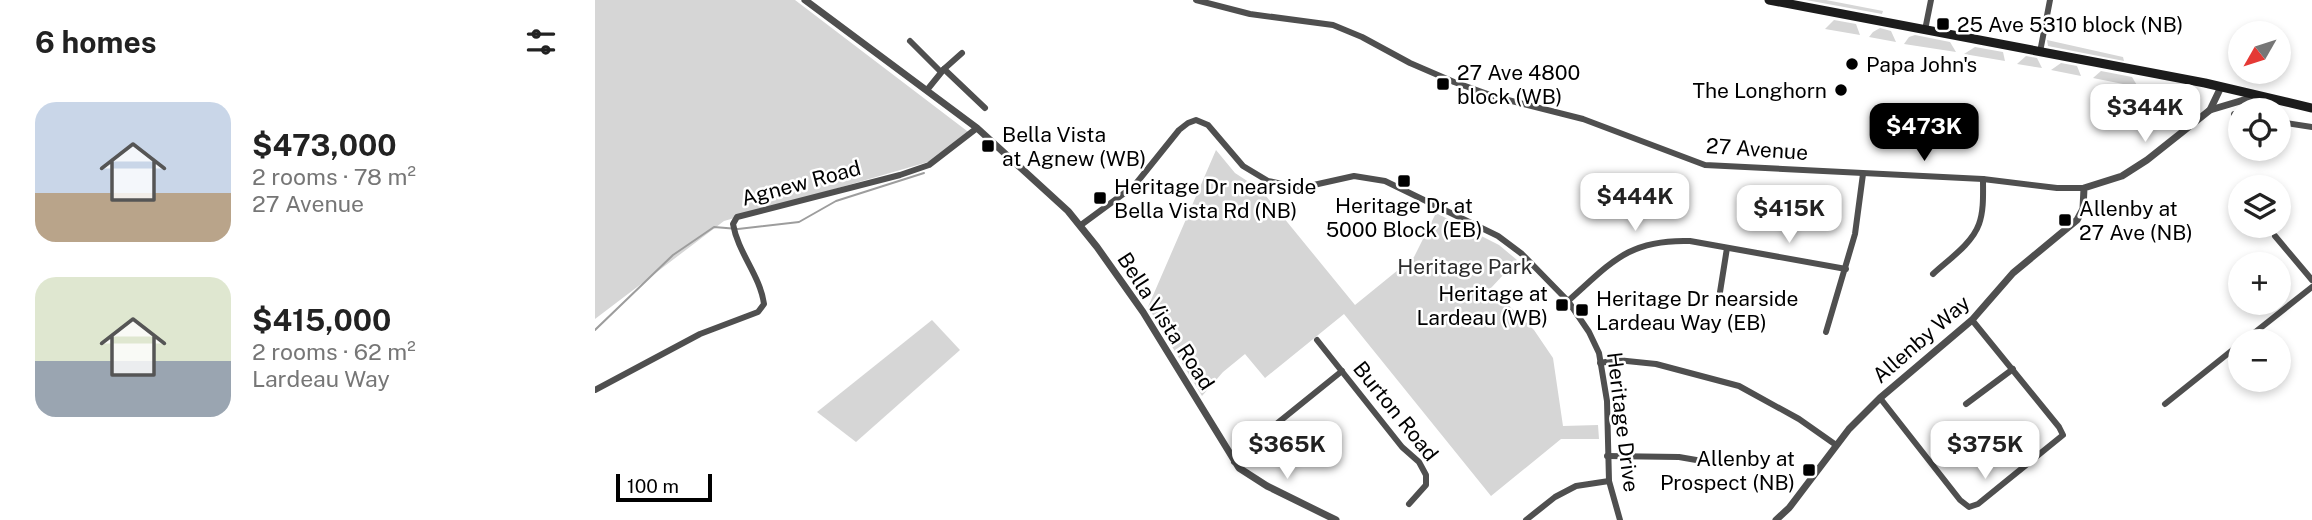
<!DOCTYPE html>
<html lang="en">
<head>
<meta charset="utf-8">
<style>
	:root { --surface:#fff; --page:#f6f6f6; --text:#222; --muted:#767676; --accent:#000 }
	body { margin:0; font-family:"Public Sans",sans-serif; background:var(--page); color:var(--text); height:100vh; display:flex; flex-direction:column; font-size:26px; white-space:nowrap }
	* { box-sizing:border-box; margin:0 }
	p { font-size:23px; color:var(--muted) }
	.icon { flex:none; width:38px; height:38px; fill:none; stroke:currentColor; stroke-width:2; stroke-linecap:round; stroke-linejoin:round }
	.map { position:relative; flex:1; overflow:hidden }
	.sheet { display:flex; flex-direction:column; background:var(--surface); width:595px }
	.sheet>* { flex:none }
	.needle { width:46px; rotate:231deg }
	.buttons { position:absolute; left:1633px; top:21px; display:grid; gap:14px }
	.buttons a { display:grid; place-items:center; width:63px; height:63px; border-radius:50%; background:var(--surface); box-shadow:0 4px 10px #0003; font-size:35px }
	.scale { position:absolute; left:21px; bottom:18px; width:96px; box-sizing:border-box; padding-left:7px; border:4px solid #000; border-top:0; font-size:19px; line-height:24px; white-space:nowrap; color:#000; -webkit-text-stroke:5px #fff; paint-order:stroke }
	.price { position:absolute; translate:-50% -60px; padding:0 16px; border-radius:14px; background:#fff; color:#222; font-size:23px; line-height:46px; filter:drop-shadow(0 2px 4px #0008) }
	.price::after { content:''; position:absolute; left:50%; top:42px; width:21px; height:16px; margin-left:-10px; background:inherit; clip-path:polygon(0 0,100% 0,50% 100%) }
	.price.on { background:var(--accent); color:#fff }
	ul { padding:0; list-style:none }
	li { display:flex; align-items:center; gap:21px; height:175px; padding:0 35px }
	li span { display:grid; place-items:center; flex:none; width:196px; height:140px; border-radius:21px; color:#555 }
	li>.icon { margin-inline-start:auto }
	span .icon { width:84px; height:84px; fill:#fffc; stroke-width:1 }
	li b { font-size:30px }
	h2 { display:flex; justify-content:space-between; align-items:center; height:84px; padding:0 35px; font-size:30px }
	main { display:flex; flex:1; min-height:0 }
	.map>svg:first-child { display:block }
	.green { fill:#d6d6d6 }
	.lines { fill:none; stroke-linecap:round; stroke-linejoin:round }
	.stream { stroke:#9d9d9d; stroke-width:2 }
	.minor { stroke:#4f4f4f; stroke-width:6 }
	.tertiary { stroke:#4f4f4f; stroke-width:7 }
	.secondary { stroke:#1c1c1c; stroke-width:9 }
	.poi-dot { fill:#000; stroke:#fff; stroke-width:2.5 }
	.labels { text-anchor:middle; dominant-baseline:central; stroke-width:5; stroke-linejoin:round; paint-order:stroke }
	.poi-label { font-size:21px; fill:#000; stroke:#fff; text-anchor:start }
	.street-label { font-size:21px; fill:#000; stroke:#fff }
	.park-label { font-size:21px; fill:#2d2d2d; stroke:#fff }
</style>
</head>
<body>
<main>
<section class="sheet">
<h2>6 homes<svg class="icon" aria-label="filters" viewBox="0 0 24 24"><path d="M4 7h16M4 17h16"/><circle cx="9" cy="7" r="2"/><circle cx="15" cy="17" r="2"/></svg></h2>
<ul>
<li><span style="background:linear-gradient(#c9d6e8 65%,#b9a48a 0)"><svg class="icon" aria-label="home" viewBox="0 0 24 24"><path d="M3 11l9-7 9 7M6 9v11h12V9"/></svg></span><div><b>$473,000</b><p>2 rooms · 78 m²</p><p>27 Avenue</p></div></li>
<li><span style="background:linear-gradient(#dfe7d0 60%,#9aa5b1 0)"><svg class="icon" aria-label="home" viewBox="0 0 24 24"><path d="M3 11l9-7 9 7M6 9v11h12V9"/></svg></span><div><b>$415,000</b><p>2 rooms · 62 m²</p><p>Lardeau Way</p></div></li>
</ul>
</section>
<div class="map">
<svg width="1717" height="520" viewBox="0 0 1717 520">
	<rect width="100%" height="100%" fill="#fff"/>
	<g class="green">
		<path d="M0 0H200L376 134 333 162 129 221 0 319Z"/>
		<path d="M1211 0H1231L1288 11 1287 14Z"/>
		<path d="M1239 20 1261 24 1265 35 1230 29Z"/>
		<path d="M1285 28 1296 31 1301 42 1274 37 1278 32Z"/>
		<path d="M1320 35 1355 42 1361 52 1309 44 1314 37Z"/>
		<path d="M1452 40 1528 57 1529 61 1453 46Z"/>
		<path d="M1380 47 1408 52 1410 61 1369 54Z"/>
		<path d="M1431 56 1442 58 1447 68 1422 64Z"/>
		<path d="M1466 63 1482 66 1486 76 1456 70Z"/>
		<path d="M1506 71 1537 77 1543 87 1498 78Z"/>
		<path d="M621 150 640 173 666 190 760 305 819 257 841 213 904 245 922 260 896 288 939 330 958 358 968 426 1003 425 1004 439H966L896 496 749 314 670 378 650 354 628 372 607 396 553 307Z"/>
		<path d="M337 320 365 350 261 442 222 412Z"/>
	</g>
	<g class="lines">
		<path class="stream" d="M0 330 78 255 119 227 143 229 204 222 241 201 329 173"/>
		<g class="minor">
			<path d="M601 0 655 14 738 25 767 37 815 63 859 82 901 97 988 119 1110 165 1388 179 1462 188H1489"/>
			<path d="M1330 30 1336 0"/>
			<path d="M315 41 346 72"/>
			<path d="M1445 52 1455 0"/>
			<path d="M349 69 390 108"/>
			<path d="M332 90 349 69 367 53"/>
			<path d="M1639 114 1645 115"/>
			<path d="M1684 122 1717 127"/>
			<path d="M486 225 539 186 584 130 593 123 601 120 613 125 648 166 673 181 705 188 759 176 790 181 903 236 927 254 973 301 994 332 1004 353 1012 401 1014 481 1025 520"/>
			<path d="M1680 236 1717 280"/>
			<path d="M1338 274C1353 260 1377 244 1384 224 1389 210 1388 194 1388 179"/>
			<path d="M1125 292 1132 248"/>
			<path d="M973 301C1016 263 1033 239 1095 241L1251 269"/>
			<path d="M1231 332 1260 234 1268 174"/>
			<path d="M722 340 807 447 824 462 831 475V485L814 504"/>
			<path d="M1649 341 1717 287"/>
			<path d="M1005 363 1022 360 1061 364 1144 386 1204 419 1241 445"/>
			<path d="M0 390 105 334 163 312 169 304C165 275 143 253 138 224L142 217 305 175 334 165 382 128"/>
			<path d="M1285 398 1365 500 1374 507 1383 504 1468 435 1464 427 1377 320"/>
			<path d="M1371 404 1418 369"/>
			<path d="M1570 404 1645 344"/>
			<path d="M674 430 697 446 717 449"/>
			<path d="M1012 456 1084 457 1107 461"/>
			<path d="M639 462 674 430 747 371"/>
			<path d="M931 520 960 497 981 486 1014 481"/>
		</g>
		<g class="tertiary">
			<path d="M210 0 382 128 473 211 502 247 548 312 644 468 672 486 741 520"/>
			<path d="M1615 110 1662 96"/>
			<path d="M1181 520 1194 508 1254 429 1285 398 1377 320 1418 273 1482 220 1488 209 1489 188 1527 176 1552 160 1615 110 1626 87"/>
		</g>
		<path class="secondary" d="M1174 0 1610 83 1717 108"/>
	</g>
	<g class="poi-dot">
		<rect x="1341" y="17" width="14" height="14" rx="3.5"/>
		<circle cx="1257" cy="64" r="7"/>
		<rect x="841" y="77" width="14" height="14" rx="3.5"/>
		<circle cx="1246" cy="90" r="7"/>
		<rect x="386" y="139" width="14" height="14" rx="3.5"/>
		<rect x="802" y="174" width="14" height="14" rx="3.5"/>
		<rect x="498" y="191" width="14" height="14" rx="3.5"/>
		<rect x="1463" y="213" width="14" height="14" rx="3.5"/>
		<rect x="960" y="298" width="14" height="14" rx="3.5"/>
		<rect x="980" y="303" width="14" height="14" rx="3.5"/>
		<rect x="1207" y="463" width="14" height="14" rx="3.5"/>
	</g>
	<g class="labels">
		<g class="poi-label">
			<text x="1362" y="24">25 Ave 5310 block (NB)</text>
			<text x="1271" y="64">Papa John's</text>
			<text x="862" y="72">27 Ave 4800<tspan x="862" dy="24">block (WB)</tspan></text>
			<text x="1232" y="90" text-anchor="end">The Longhorn</text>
			<text x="407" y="134">Bella Vista<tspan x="407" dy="24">at Agnew (WB)</tspan></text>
			<text x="519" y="186">Heritage Dr nearside<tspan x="519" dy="24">Bella Vista Rd (NB)</tspan></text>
			<text x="809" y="205" text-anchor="middle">Heritage Dr at<tspan x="809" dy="24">5000 Block (EB)</tspan></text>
			<text x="1484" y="208">Allenby at<tspan x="1484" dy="24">27 Ave (NB)</tspan></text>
			<text x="953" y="293" text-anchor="end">Heritage at<tspan x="953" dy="24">Lardeau (WB)</tspan></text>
			<text x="1001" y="298">Heritage Dr nearside<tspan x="1001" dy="24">Lardeau Way (EB)</tspan></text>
			<text x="1200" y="458" text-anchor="end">Allenby at<tspan x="1200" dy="24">Prospect (NB)</tspan></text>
		</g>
		<g class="street-label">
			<text transform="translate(1162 149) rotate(4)">27 Avenue</text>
			<text transform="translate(206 183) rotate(-15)">Agnew Road</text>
			<text transform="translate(571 321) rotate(57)">Bella Vista Road</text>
			<text transform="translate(1326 339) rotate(-41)">Allenby Way</text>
			<text transform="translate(801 411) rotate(51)">Burton Road</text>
			<text transform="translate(1028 422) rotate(83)">Heritage Drive</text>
		</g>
		<g class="park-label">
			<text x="870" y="266">Heritage Park</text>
		</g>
	</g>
</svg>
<div class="buttons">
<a><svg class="needle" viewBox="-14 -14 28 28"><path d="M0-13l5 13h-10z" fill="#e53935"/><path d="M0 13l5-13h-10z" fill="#767676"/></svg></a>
<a><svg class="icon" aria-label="locate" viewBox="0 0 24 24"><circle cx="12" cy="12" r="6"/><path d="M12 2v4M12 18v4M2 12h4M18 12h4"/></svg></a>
<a><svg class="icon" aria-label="layers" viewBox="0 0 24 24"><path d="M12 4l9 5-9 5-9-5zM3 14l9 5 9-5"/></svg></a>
<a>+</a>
<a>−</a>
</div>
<div class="scale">100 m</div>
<b class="price" style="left:1550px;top:144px">$344K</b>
<b class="price on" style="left:1329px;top:163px">$473K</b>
<b class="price" style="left:1040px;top:233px">$444K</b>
<b class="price" style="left:1194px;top:245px">$415K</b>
<b class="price" style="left:692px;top:481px">$365K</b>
<b class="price" style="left:1390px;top:481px">$375K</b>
</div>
</main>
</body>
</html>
